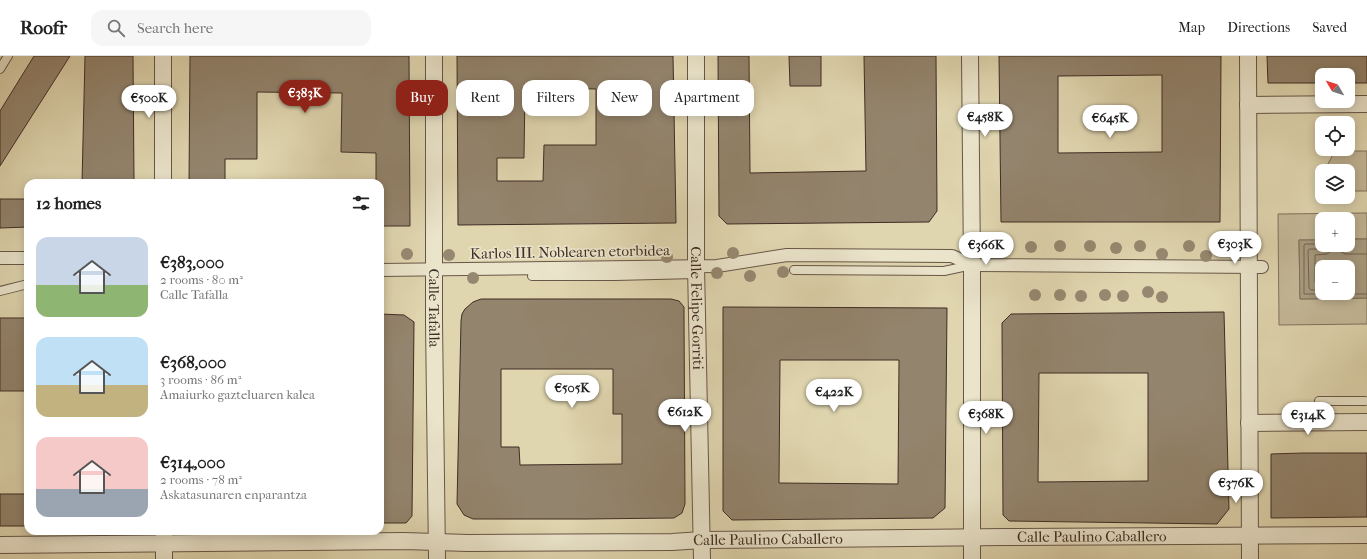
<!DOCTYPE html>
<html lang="en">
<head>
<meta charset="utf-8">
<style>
	:root { --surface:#fff; --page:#f6f6f6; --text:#222; --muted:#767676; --line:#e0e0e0; --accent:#8f2418 }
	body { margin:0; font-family:"IM FELL French Canon",serif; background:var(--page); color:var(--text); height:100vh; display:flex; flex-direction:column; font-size:15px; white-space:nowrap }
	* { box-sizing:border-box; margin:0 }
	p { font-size:13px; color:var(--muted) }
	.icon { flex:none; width:22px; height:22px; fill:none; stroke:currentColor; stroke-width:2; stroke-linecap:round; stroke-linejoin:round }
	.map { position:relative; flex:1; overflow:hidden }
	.panel { position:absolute; left:24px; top:123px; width:360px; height:356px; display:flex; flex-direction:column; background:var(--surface); border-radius:12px; box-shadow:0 2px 10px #0003 }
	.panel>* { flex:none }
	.hud { position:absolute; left:396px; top:24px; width:380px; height:36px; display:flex; gap:8px }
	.needle { width:26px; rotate:309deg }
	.fabs { position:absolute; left:1315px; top:12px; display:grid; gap:8px }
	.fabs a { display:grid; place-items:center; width:40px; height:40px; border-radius:8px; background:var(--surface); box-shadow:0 2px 10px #0003; font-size:20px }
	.price { position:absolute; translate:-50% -34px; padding:0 9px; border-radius:14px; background:#fff; color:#222; font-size:13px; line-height:26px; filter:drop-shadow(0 1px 2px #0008) }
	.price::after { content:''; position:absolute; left:50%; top:24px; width:12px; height:9px; margin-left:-6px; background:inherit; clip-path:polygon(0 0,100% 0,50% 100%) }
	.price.active { background:var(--accent); color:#fff }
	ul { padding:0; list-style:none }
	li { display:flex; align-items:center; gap:12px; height:100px; padding:0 12px }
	li span { display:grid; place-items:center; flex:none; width:112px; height:80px; border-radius:12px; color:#555 }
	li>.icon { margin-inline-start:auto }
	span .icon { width:48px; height:48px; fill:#fffc; stroke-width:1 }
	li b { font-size:17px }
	h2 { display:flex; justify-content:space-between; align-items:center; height:48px; padding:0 12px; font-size:17px }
	.chip { padding:0 14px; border-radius:12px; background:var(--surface); box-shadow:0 2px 10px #0003; font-size:14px; line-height:36px }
	.chip.active { background:var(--accent); color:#fff }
	header { display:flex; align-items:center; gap:24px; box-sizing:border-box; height:56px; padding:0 20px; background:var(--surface); border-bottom:1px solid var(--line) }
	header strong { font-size:19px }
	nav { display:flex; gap:22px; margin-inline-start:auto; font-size:14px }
	.search { width:280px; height:36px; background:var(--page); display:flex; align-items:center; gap:10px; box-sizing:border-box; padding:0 14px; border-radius:12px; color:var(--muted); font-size:15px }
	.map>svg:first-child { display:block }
	.green { fill:#c4b898; stroke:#82725e }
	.water { fill:#a99c80; stroke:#7f705c; fill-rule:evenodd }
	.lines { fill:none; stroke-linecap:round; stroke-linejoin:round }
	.shore { stroke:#746452; stroke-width:1 }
	.building { fill:#93846d; stroke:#402d25; fill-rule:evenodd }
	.service-casing { stroke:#685748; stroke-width:10 }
	.pedestrian-casing { stroke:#685748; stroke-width:14 }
	.minor-casing { stroke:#685748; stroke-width:18 }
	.service { stroke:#eae4cb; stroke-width:8 }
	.pedestrian { stroke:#eae4cb; stroke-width:12 }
	.minor { stroke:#eae4cb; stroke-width:16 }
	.tree { fill:#968870 }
	.labels { text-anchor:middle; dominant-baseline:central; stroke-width:3.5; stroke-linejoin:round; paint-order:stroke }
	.street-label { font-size:15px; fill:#402d25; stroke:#eae4cb }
</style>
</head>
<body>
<header>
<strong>Roofr</strong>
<div class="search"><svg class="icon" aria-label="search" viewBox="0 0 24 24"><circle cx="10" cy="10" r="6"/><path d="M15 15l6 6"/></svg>Search here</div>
<nav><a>Map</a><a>Directions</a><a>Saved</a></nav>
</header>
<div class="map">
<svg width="1367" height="503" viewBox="0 0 1367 503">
	<rect width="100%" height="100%" fill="#dfd5af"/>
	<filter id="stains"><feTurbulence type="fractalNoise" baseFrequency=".005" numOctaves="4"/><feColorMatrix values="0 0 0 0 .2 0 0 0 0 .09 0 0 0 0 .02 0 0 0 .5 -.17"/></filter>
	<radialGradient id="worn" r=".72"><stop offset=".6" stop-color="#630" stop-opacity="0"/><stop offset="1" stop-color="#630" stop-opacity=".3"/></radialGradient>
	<g class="green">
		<path d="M1335 95H1367V135H1348V115H1324Z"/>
		<path d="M1367 157V183H1348V163H1322V184H1299L1300 243 1367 242V268L1279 269 1278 158Z"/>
	</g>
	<path class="water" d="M1348 183H1367V242L1300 243 1299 184H1322V189H1348ZM1322 211H1348V237H1322Z"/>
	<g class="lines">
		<g class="shore">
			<path d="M1322 188H1305L1304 189V238H1367"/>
			<path d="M1322 228H1316L1315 226V199L1327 198 1335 192 1345 198H1367"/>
			<path d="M1322 234H1311L1309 232 1308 194 1310 193H1323L1329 189"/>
		</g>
	</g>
	<g class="building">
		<path d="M34 0H70L0 110V55Z"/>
		<path d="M85 0H133L134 127H82Z"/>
		<path d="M190 0H409L410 170H380V127H376V97L341 96 342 37 257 36V103H225V127H189Z"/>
		<path d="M457 0H673L676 167 458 169ZM525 32 596 33V89H544L543 125H497V102H524Z"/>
		<path d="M718 0H749L750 117 866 115 864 0H936L937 155 929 166 727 168 719 160Z"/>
		<path d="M789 0H821V30H790Z"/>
		<path d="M999 0H1221L1220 166H1001ZM1162 19V96L1058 97V20Z"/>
		<path d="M1267 0H1367V27H1348V19H1322V27H1268Z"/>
		<path d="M0 143H28V171L0 172Z"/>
		<path d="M481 243H671L679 245 684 251V259L685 448 682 457 674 462 586 463H473L464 459 457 448 461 265 462 258 465 253 473 246ZM501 313H613V358H622V408L520 409 519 391H501Z"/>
		<path d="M723 251 947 252 945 452 933 462 732 464 723 455ZM780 304H899L898 428 779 427Z"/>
		<path d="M1224 256 1229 453 1217 468 1009 465 1003 459 1002 267 1011 258ZM1039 317H1148V425L1038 426Z"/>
		<path d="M380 258 404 259 414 266 412 460 406 467H380Z"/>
		<rect x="0" y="262" width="28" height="73"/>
		<path d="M1303 397H1367V461L1271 462V398Z"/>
		<rect x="0" y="438" width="28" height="32"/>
	</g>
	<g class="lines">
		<defs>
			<g id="service">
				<path d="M0 13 8 0"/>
				<path d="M794 214 944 215 972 209"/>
				<path d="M532 220H615L696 218"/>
				<path d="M0 235 28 228"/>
				<path d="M1319 366V345H1365"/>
			</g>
			<g id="pedestrian">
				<path d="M0 202H28"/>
				<path d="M380 214 717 210 787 199 952 200 972 209 1262 211"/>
			</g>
			<g id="minor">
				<path id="s1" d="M434 0V266L437 503"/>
				<path id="s2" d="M696 0V210L702 503"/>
				<path d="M970 0 972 209V503"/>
				<path d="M1248 0 1250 503"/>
				<path d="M1248 49 1367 48"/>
				<path d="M163 127V0"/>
				<path d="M1249 367 1367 366"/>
				<path d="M164 475V503"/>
				<path id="s3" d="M0 489 404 485 468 487 672 486 702 484 1006 481 1367 479"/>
			</g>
		</defs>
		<use href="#service" class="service-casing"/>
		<use href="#pedestrian" class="pedestrian-casing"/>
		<use href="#minor" class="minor-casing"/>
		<use href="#service" class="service"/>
		<use href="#pedestrian" class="pedestrian"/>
		<use href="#minor" class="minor"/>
	</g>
	<g class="tree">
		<circle cx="1060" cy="190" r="6"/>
		<circle cx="1090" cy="190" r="6"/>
		<circle cx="1140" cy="190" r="6"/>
		<circle cx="1189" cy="190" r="6"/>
		<circle cx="1031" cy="191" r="6"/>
		<circle cx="1116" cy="192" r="6"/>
		<circle cx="733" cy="197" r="6"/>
		<circle cx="407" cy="198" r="6"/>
		<circle cx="1162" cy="198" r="6"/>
		<circle cx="449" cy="199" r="6"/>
		<circle cx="1206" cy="200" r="6"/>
		<circle cx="667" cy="201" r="6"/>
		<circle cx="783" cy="216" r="6"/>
		<circle cx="717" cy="217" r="6"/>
		<circle cx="750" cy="220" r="6"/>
		<circle cx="473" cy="222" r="6"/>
		<circle cx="1148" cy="236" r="6"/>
		<circle cx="1035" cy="239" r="6"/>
		<circle cx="1060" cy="239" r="6"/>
		<circle cx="1105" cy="239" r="6"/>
		<circle cx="1081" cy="240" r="6"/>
		<circle cx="1123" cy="240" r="6"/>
		<circle cx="1162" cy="241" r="6"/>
	</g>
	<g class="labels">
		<g class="street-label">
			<text transform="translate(570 196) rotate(-1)">Karlos III. Noblearen etorbidea</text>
			<text stroke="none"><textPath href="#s1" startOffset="252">Calle Tafalla</textPath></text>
			<text stroke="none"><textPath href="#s2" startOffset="252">Calle Felipe Gorriti</textPath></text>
			<text stroke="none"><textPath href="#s3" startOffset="1092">Calle Paulino Caballero</textPath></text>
			<text stroke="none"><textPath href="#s3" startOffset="768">Calle Paulino Caballero</textPath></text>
		</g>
	</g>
	<rect width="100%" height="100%" filter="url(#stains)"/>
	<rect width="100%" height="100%" fill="url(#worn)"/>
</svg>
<div class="fabs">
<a><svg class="needle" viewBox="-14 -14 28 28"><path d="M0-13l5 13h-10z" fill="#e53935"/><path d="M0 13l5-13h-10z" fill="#767676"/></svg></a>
<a><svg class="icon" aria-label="locate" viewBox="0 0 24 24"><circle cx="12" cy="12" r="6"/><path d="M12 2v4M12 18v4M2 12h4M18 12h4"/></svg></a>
<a><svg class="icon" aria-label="layers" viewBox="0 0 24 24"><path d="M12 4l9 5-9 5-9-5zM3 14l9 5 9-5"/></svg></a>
<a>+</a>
<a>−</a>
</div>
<b class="price active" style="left:305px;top:58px">€383K</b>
<b class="price" style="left:149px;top:63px">€500K</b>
<b class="price" style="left:985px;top:82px">€458K</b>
<b class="price" style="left:1110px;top:83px">€645K</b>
<b class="price" style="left:1235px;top:209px">€303K</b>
<b class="price" style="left:986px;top:210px">€366K</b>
<b class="price" style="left:572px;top:353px">€505K</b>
<b class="price" style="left:834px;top:357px">€422K</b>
<b class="price" style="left:685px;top:377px">€612K</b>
<b class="price" style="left:986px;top:379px">€368K</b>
<b class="price" style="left:1308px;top:380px">€314K</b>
<b class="price" style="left:1236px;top:448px">€376K</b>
<div class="hud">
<a class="chip active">Buy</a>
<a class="chip">Rent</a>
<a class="chip">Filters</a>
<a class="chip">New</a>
<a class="chip">Apartment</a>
</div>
<section class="panel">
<h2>12 homes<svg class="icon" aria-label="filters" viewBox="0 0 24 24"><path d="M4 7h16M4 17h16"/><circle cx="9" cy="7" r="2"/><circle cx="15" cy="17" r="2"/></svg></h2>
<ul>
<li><span style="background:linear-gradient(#c9d6e8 60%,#8fb573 0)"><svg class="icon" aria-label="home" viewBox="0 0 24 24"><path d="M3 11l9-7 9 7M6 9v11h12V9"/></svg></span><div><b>€383,000</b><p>2 rooms · 80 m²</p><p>Calle Tafalla</p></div></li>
<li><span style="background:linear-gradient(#bfe0f5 60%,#c2b280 0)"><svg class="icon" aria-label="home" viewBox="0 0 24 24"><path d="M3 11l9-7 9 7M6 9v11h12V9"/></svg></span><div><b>€368,000</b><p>3 rooms · 86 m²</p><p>Amaiurko gazteluaren kalea</p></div></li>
<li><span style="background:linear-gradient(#f6c9c9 65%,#9aa5b1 0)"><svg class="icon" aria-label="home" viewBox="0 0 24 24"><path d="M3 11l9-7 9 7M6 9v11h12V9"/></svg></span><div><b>€314,000</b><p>2 rooms · 78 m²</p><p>Askatasunaren enparantza</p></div></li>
</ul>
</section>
</div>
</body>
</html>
